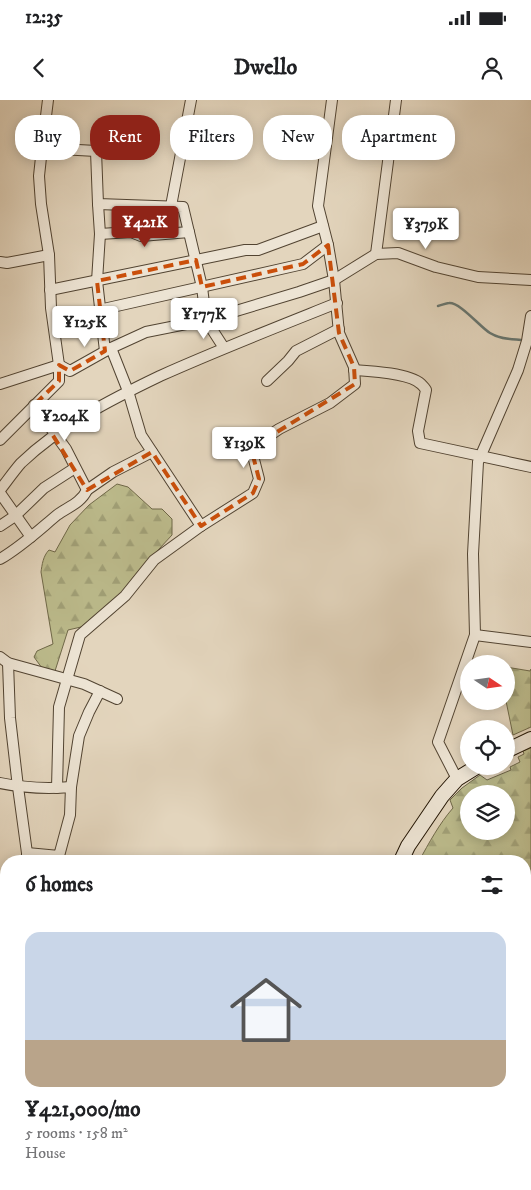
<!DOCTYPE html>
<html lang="en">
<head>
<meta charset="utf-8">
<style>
	:root { --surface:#fff; --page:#f2f2f2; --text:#202124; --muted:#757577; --line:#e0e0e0; --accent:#8f2418 }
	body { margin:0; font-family:"IM FELL DW Pica",serif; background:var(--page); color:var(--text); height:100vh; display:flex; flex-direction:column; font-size:19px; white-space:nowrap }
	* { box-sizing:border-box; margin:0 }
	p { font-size:16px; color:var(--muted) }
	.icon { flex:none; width:28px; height:28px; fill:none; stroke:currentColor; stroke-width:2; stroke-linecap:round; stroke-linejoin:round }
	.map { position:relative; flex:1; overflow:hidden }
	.sheet { position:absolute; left:0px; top:755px; width:531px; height:335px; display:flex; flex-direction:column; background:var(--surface); border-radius:20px 20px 0 0; box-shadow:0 2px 12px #0003 }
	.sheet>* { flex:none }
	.guide { position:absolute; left:15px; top:15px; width:501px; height:45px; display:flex; gap:10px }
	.needle { width:32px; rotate:103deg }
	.controls { position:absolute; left:460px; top:555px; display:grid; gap:10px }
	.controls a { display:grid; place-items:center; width:55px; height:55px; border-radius:50%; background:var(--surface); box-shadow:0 2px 12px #0003; font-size:25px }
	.price { position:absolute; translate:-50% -42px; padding:0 11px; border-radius:5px; background:#fff; color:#222; font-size:16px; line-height:32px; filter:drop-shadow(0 1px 2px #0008) }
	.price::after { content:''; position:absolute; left:50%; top:30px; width:15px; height:11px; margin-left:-8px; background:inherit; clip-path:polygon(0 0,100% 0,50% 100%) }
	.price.on { background:var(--accent); color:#fff }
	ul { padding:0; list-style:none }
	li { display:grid; align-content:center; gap:10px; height:265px; padding:0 25px }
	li+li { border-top:1px solid var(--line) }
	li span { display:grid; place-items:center; height:155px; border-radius:15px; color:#555 }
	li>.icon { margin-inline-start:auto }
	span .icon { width:90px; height:90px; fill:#fffc; stroke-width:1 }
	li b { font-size:21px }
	h2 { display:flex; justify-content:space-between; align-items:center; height:60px; padding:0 25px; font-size:21px }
	.tag { padding:0 18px; border-radius:20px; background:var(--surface); box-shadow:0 2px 12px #0003; font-size:18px; line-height:45px }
	.tag.on { background:var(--accent); color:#fff }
	.status { display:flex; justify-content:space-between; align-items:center; height:35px; padding:0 25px; background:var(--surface); direction:ltr }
	.status svg { height:14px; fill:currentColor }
	header { display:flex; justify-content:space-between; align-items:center; height:65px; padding:0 25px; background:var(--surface); font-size:22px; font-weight:700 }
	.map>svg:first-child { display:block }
	.forest { fill:url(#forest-firs); stroke:#6f6848; fill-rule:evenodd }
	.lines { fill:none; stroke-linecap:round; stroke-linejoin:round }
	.stream { stroke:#687670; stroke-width:2.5 }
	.street-casing { stroke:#524432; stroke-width:12 }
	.secondary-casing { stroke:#221403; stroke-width:16 }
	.street { stroke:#ede4d4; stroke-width:10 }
	.secondary { stroke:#ede4d4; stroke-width:14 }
	.marked { fill:none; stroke:#ca4f0b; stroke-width:4; stroke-dasharray:10 6; stroke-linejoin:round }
</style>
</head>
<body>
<div class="status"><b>12:35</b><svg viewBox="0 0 49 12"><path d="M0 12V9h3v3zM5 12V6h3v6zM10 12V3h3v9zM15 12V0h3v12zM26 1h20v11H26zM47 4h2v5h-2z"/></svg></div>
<header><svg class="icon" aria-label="back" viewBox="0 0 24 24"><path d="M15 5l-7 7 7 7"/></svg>Dwello<svg class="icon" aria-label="person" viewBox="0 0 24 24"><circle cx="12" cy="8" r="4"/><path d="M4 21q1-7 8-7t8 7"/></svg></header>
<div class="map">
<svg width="531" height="1090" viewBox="0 0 531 1090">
	<defs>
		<pattern id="forest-firs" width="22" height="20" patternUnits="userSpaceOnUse" patternTransform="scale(1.25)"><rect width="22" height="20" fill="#bcbb8c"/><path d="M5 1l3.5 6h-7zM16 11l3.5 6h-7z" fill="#a1a077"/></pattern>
	</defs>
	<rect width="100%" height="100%" fill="#e3d5bd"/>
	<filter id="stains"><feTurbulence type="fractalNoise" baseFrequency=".004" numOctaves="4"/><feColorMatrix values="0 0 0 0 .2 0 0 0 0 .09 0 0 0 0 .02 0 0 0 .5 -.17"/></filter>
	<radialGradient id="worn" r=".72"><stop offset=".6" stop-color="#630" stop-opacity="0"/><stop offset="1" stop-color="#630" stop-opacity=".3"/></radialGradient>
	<g class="forest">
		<path d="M117 384 128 387 152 409H162L172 419V435L135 475 122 495 81 527 68 530 55 571 42 568 34 557 37 551 53 544 41 472C42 465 43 456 49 450L55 452 70 425 89 405Z"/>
		<path d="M506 567 530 571 531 569V627L513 635 506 601Z"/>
		<path d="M531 648V827L525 831V761H419C429 743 439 724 453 708L450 700 462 688 480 675 487 680 511 670 510 667 520 662 518 657 524 654 523 651ZM469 694H506V731H469Z"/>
	</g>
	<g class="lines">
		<path class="stream" d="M438 206C442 205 446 203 449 203 460 202 480 227 490 233 499 239 511 239 521 240"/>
		<defs>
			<g id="street">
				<path d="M42 48 96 51 98 104 183 107 202 187 206 220 224 248"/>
				<path d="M98 104 100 134 97 181 105 251"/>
				<path d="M171 106 191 0"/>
				<path d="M100 134 131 132 141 136 189 132"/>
				<path d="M376 154 396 0"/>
				<path d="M0 162 7 163 49 155"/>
				<path d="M50 190 245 150H258L323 126"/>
				<path d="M99 210 303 164 328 145"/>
				<path d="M111 248 128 291 141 335 201 426 253 393 259 379 251 348 279 329 330 303 355 284 354 267 339 233 334 180 328 145 318 106 332 0"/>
				<path d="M354 270C370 271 409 273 421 284 423 286 425 288 426 290L418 331 420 343 531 367"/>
				<path d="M267 281 288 261 296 251 339 229"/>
				<path d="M0 284 59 265 70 271 111 248 146 232 206 220 299 192 334 180 376 154 398 153 436 167 478 177 531 180"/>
				<path d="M34 305 66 349 87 390 113 372 152 352"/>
				<path d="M0 340 59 281V265L51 208 49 155 41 104 39 76 42 48 48 0"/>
				<path d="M0 390C7 381 14 371 21 363 61 325 110 300 160 276 218 250 277 227 337 203"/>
				<path d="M0 393 31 437"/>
				<path d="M0 426 15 416 44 388 75 368"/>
				<path d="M0 459C21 447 39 430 57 415 68 407 81 403 87 390"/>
				<path d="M475 535 531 542"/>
				<path d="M0 557 8 563 84 584 117 599"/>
				<path d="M8 563 10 618 18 687 27 753V761"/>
				<path d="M457 679 438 642 475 535 473 454 478 362 518 270 527 241 531 216"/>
				<path d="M0 683C24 688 47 689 71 687L70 715 59 756 27 753"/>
				<path d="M71 687 79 636 89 612 100 591"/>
				<path d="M57 688 59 607 80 535 125 496 154 460 201 426"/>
				<path d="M525 889 531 901"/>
				<path d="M0 969 6 964"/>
				<path d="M525 991 531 990"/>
				<path d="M0 1050 6 1049"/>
				<path d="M120 1084 122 1090"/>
			</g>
			<g id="secondary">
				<path d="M506 651 531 639"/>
				<path d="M401 761 408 746 442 696 457 679 478 666"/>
				<path d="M0 835 6 848"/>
				<path d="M525 1007 531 1006"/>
				<path d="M0 1019 6 1018"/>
				<path d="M525 1026 531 1021"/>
				<path d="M0 1031H6"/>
				<path d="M179 1084 183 1090"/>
				<path d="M335 1084 403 1090"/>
				<path d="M280 1090 292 1085 301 1084"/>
				<path d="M408 1090 438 1087 446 1084"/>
			</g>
		</defs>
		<use href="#street" class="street-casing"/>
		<use href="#secondary" class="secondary-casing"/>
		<use href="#street" class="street"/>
		<use href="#secondary" class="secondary"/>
	</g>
	<path class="marked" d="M328 145 339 233 354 267 355 284 251 348 259 379 253 393 201 426 152 352 87 390 34 305 59 281V265L70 271 105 251 97 181 196 160 202 187 303 164Z"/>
	<rect width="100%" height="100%" filter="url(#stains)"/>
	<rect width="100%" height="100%" fill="url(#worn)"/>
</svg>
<div class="controls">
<a><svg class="needle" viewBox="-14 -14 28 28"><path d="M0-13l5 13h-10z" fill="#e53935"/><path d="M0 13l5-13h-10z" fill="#757577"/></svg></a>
<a><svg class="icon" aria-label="locate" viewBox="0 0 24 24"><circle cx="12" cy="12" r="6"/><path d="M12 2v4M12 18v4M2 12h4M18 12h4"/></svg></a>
<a><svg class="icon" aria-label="layers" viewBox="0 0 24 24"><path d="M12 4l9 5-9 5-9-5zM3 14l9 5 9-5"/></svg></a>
</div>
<b class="price on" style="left:145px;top:148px">¥421K</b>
<b class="price" style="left:426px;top:150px">¥379K</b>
<b class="price" style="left:204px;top:240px">¥177K</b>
<b class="price" style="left:85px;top:248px">¥125K</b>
<b class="price" style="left:65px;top:342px">¥204K</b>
<b class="price" style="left:244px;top:369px">¥139K</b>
<div class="guide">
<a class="tag">Buy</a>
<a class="tag on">Rent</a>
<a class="tag">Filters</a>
<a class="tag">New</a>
<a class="tag">Apartment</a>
</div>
<section class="sheet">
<h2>6 homes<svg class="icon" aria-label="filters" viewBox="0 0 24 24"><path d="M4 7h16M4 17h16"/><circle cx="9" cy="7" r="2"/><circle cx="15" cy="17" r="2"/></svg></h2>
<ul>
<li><span style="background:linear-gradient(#c9d6e8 70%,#b9a48a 0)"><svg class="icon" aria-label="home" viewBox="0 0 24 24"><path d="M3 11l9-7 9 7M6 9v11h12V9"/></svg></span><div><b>¥421,000/mo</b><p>5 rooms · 158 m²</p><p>House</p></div></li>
</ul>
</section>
</div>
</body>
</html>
